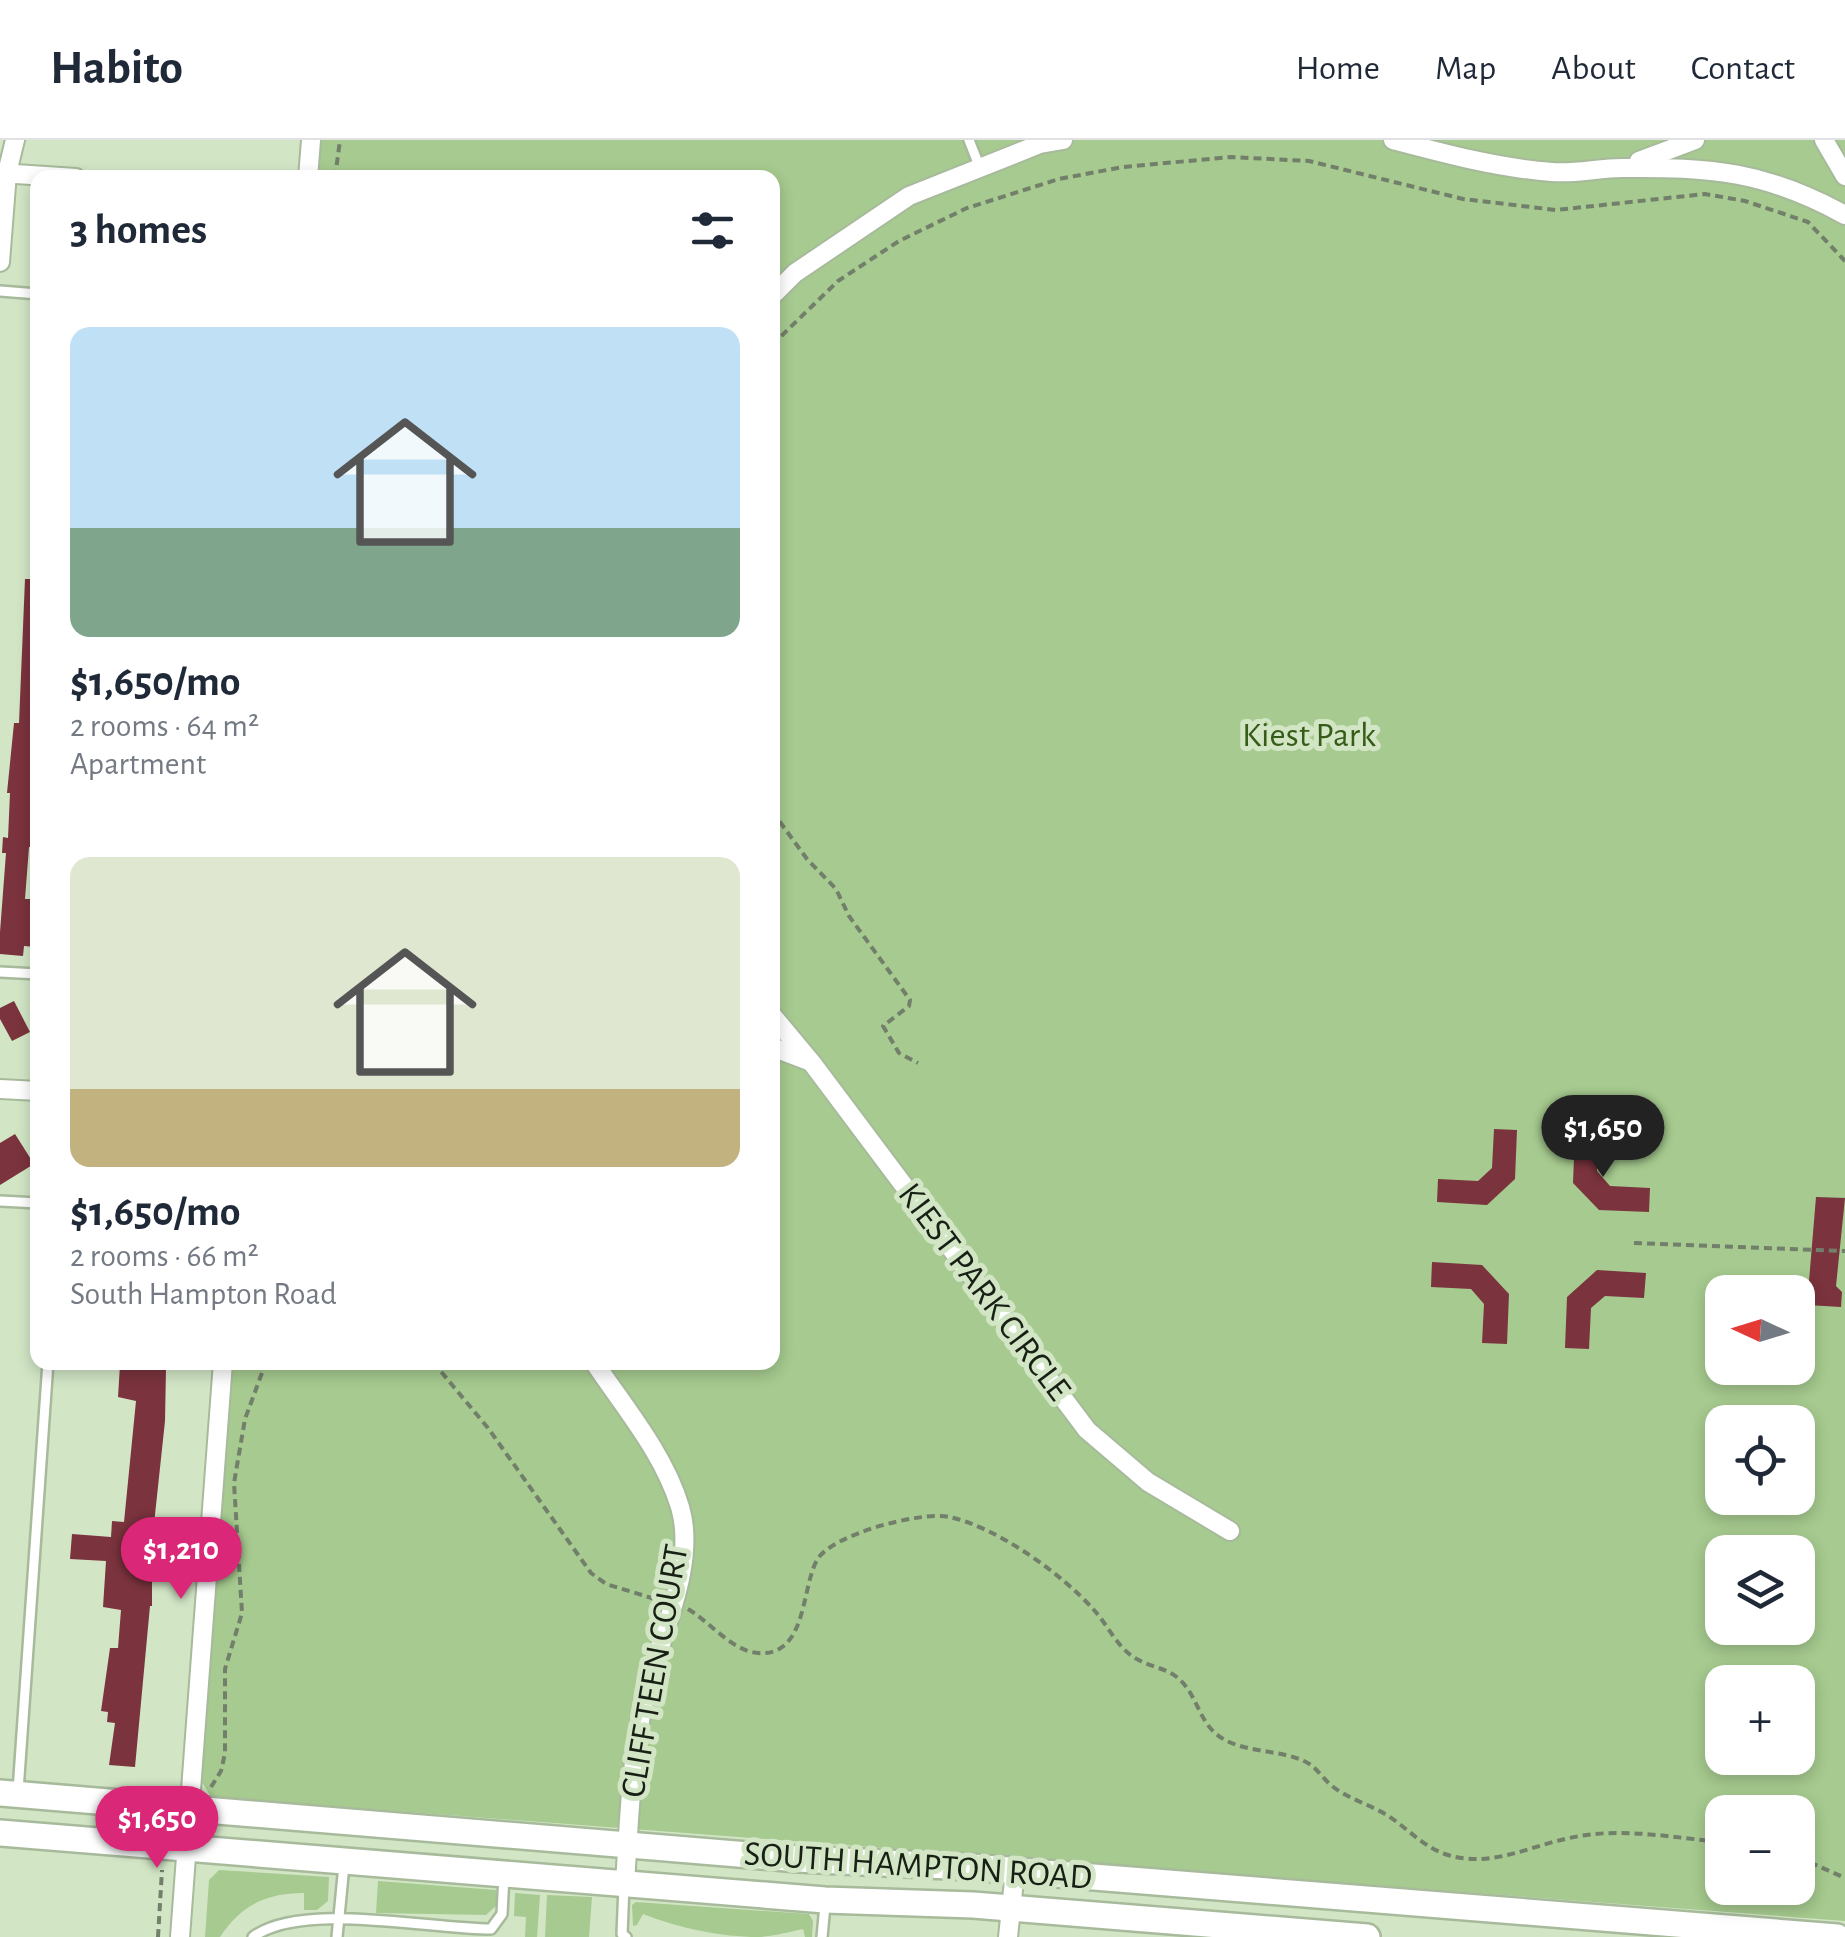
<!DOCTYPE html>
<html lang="en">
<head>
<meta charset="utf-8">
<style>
	:root { --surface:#fff; --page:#f2f2f3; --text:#1f2937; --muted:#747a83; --line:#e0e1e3; --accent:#db2777 }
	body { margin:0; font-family:"Alegreya Sans",sans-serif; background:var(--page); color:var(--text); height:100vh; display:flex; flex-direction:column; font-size:38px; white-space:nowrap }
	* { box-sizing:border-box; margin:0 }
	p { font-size:32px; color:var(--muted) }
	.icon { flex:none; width:55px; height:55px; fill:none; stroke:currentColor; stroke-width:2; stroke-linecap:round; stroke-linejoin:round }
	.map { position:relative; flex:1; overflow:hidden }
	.drawer { position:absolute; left:30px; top:30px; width:750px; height:1200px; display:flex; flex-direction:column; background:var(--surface); border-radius:20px; box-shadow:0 5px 15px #0003 }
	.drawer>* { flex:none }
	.needle { width:65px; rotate:274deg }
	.buttons { position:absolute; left:1705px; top:1135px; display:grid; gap:20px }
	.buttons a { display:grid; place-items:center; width:110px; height:110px; border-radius:20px; background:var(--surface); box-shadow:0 5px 15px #0003; font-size:50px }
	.price { position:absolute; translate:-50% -85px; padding:0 22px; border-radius:35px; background:var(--accent); color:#fff; font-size:32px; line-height:65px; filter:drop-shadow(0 2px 5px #0008) }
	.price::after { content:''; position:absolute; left:50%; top:60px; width:30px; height:22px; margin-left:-15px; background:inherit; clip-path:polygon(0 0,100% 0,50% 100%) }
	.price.active { background:#222; color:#fff }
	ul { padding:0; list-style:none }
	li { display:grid; align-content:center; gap:20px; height:530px; padding:0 40px }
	li span { display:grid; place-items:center; height:310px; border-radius:20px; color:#555 }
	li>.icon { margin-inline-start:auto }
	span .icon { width:180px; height:180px; fill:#fffc; stroke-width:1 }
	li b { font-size:42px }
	h2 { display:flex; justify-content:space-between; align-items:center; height:120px; padding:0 40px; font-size:42px }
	header { display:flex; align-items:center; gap:60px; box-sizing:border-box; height:140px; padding:0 50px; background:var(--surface); border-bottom:2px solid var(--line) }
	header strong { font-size:48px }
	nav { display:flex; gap:55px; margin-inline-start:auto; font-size:35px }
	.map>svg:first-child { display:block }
	.green { fill:#a6ca8f; fill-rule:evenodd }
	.building { fill:#7b333d }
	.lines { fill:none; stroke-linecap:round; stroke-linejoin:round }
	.lane-casing { stroke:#a7ba9b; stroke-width:14 }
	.street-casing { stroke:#a7ba9b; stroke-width:22 }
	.secondary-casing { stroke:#a7ba9b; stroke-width:30 }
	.path { stroke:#727f6a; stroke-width:4; stroke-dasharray:8 5; stroke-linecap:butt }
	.lane { stroke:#fff; stroke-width:9 }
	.street { stroke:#fff; stroke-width:18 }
	.secondary { stroke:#fff; stroke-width:25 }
	.labels { text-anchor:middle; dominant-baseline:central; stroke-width:10; stroke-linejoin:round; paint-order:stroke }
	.park-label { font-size:35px; fill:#375c18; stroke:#d2e6c6 }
	.street-label { font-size:35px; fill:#181f14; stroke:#d2e6c6 }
</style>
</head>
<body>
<header>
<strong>Habito</strong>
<nav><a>Home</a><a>Map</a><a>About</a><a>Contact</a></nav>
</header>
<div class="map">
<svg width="1845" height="1797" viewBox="0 0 1845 1797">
	<rect width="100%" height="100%" fill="#d2e6c6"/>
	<g class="green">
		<path d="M320 0H1845V1781L211 1657 202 1642 232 1223 772 1222V38L317 37ZM1722 1152H1798V1228H1722ZM1722 1282H1798V1358H1722ZM1722 1412H1798V1488H1722ZM1722 1542H1798V1618H1722ZM1722 1672H1798V1748H1722Z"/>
		<path d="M219 1730 329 1737 328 1761 317 1770H304V1753C267 1753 241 1765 220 1797H205L209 1740Z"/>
		<path d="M378 1741 496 1750 497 1765 486 1775 376 1773Z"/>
		<path d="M515 1753 540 1755 537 1797H525L526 1777 514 1776Z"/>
		<path d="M547 1755 592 1757 589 1797H545Z"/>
		<path d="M636 1762 809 1774 813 1781 812 1797H805L803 1789C789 1792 770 1797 758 1797 722 1797 678 1788 643 1774L637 1785 633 1786 632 1765Z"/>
	</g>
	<g class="building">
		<path d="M25 439H38V621L31 681 38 682V707H29L25 759H32L31 785 37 786 35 807 24 806 23 816 0 814V792L6 713H2L3 697 8 698 10 653H7L14 583H19Z"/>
		<path d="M14 861 30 892 12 901 0 879V868Z"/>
		<path d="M1494 989 1517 990 1515 1039 1487 1065 1437 1062 1438 1039 1478 1041 1492 1028Z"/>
		<path d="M1575 992 1599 994 1597 1031 1610 1046 1650 1048 1649 1072 1599 1070 1573 1043Z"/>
		<path d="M15 994 34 1024 0 1045V1003Z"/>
		<path d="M1816 1057 1845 1058 1836 1146 1842 1152 1841 1167 1807 1165Z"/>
		<path d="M1432 1122 1482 1125 1509 1154 1507 1204 1482 1203 1484 1164 1471 1149 1431 1147Z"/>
		<path d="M1597 1130 1646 1133 1644 1158 1605 1156 1591 1168 1589 1209 1565 1208 1567 1157Z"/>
		<path d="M120 1225 166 1228 165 1281 154 1384 159 1385 156 1416H152V1466H150L135 1627 109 1625 115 1583 107 1582 108 1572 101 1571 110 1508H118L121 1470 103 1467 106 1421 70 1419 72 1394 111 1397 112 1381 124 1382 136 1261 118 1257Z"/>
	</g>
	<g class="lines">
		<defs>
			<g id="lane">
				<path d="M969 0 980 28"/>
				<path d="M0 151 38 154"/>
				<path d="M0 832 38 834"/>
				<path d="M0 1061 38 1063"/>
				<path d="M18 1651 48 1222"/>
				<path d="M624 1746 622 1794 626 1797"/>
				<path d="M253 1797C301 1761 429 1789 491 1789L502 1774 504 1735"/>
				<path d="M337 1797 344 1725"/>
				<path d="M822 1797 825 1765"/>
			</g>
			<g id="street">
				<path d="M1393 0C1446 14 1498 28 1552 32 1575 34 1599 28 1622 28 1711 27 1765 31 1845 75"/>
				<path d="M1824 0 1845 36"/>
				<path d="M1639 21 1695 0"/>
				<path d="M0 33 76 38"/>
				<path d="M308 38 311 0"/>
				<path d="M0 122 7 33 15 0"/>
				<path d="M772 156 795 133 909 56 1040 4 1063 0"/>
				<path d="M772 875 812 923 1087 1290 1148 1342 1230 1391"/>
				<path d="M772 907 809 921"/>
				<path d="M0 949 38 951"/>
				<path d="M594 1222C625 1268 664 1314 680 1367 698 1427 657 1502 644 1560 631 1621 629 1682 625 1743"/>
				<path d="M180 1797 223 1222"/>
				<path d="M1008 1797 1015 1731"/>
			</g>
			<g id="secondary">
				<path d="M0 1653 798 1719 970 1727 1837 1797"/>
				<path d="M0 1693 825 1760 973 1765 1367 1797"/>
			</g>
		</defs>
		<use href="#lane" class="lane-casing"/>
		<use href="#street" class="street-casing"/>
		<use href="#secondary" class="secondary-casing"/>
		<g class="path">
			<path d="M335 38 340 0"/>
			<path d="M772 205 838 141 899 101 967 68 1059 39 1123 27 1231 17 1309 21 1463 59 1556 70 1705 54 1745 61 1808 82 1845 121"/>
			<path d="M772 671 807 719 836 749 849 776 910 860 909 866 883 886 899 913 918 923"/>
			<path d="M1634 1103 1845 1111"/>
			<path d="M433 1222 488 1288 591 1433 606 1444 655 1459"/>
			<path d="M688 1469C710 1482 732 1511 758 1513 807 1517 801 1449 817 1420 832 1394 921 1371 949 1377 997 1387 1062 1434 1094 1470 1107 1484 1116 1505 1132 1516 1147 1527 1166 1527 1179 1539 1195 1553 1198 1575 1212 1590 1234 1614 1276 1608 1304 1621 1316 1626 1322 1638 1332 1646 1347 1658 1368 1664 1385 1674 1407 1687 1422 1707 1448 1715 1494 1729 1534 1703 1580 1696 1626 1688 1676 1698 1722 1702"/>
			<path d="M211 1647 221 1631 225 1613V1529L242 1473 234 1343 245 1279 266 1222"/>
			<path d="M1798 1717 1845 1738"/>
			<path d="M158 1797 162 1730"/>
		</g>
		<use href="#lane" class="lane"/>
		<use href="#street" class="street"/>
		<use href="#secondary" class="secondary"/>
	</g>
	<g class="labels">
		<g class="park-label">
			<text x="1309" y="595">Kiest Park</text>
		</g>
		<g class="street-label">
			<text transform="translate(984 1152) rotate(53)">KIEST PARK CIRCLE</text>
			<text transform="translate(655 1531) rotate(-80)">CLIFF TEEN COURT</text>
			<text transform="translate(918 1726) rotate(4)">SOUTH HAMPTON ROAD</text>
		</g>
	</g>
</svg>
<div class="buttons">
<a><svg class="needle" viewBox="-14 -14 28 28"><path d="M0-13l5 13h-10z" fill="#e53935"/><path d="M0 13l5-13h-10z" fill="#747a83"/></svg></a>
<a><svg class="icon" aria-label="locate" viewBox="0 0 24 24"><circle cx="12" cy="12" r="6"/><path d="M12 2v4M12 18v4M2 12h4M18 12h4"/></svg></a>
<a><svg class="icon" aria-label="layers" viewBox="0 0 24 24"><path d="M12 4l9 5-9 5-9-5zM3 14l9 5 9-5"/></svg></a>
<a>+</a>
<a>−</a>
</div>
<b class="price active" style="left:1603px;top:1040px">$1,650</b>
<b class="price" style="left:181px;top:1462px">$1,210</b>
<b class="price" style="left:157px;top:1731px">$1,650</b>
<section class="drawer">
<h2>3 homes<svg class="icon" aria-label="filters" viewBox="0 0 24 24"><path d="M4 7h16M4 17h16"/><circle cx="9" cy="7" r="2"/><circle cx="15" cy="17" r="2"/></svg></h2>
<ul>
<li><span style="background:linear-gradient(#bfe0f5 65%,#7fa58c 0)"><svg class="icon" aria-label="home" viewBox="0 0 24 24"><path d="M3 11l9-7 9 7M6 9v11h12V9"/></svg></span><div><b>$1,650/mo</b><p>2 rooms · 64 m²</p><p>Apartment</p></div></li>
<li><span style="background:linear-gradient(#dfe7d0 75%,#c2b280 0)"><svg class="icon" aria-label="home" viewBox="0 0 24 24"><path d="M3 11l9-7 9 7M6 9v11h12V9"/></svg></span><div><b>$1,650/mo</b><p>2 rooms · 66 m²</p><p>South Hampton Road</p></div></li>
</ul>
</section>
</div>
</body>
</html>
